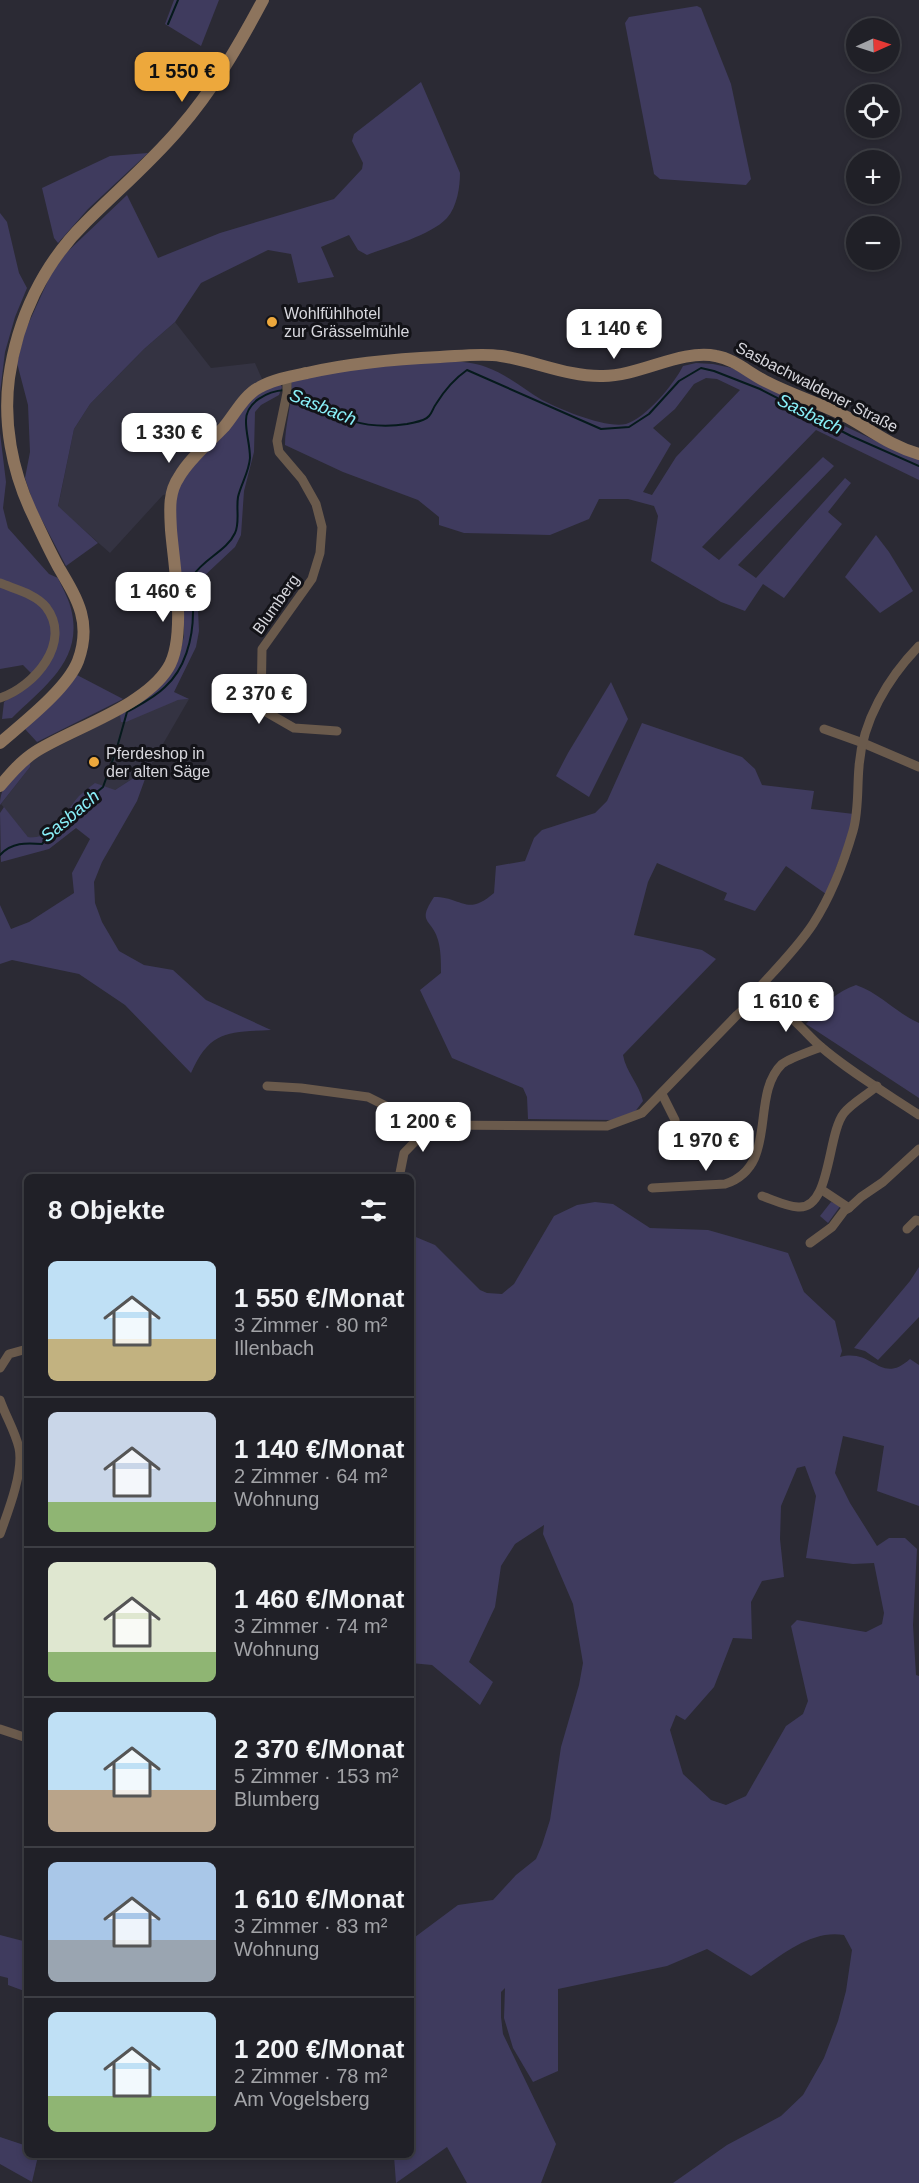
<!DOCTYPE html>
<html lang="de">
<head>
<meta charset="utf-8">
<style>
	:root { --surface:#202027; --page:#28282f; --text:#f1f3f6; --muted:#a2a3a7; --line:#3d3e44; --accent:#eda83c }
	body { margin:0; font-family:Arial,sans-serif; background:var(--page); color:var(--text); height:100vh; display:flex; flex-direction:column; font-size:22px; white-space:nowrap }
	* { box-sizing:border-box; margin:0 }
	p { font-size:20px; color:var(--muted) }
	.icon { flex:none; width:33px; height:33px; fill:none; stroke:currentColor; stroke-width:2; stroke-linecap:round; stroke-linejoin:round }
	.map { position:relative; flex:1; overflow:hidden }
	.panel { position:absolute; left:24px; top:1174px; width:390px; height:984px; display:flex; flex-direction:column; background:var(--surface); border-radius:9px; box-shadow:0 3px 9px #0003,0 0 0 2px var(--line) }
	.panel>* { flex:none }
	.needle { width:39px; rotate:87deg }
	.controls { position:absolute; left:846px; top:18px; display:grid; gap:12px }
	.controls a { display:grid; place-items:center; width:54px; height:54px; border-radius:50%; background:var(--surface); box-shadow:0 3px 9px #0003,0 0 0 2px var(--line); font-size:30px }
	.price { position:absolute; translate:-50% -51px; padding:0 14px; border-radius:12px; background:#fff; color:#222; font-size:20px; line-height:39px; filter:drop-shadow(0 2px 3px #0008) }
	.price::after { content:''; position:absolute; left:50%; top:36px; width:18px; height:14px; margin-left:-9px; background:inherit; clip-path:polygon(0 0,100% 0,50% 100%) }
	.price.current { background:var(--accent); color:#111 }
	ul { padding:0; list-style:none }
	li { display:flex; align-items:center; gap:18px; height:150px; padding:0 24px }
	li+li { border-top:2px solid var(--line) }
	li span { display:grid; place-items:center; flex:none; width:168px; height:120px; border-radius:9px; color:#555 }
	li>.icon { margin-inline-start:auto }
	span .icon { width:72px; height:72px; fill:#fffc; stroke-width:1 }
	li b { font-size:26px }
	h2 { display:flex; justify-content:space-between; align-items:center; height:72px; padding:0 24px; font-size:26px }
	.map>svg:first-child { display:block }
	.built { fill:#343342 }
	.green { fill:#3f3b5e; fill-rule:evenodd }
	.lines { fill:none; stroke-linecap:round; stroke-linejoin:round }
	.stream { stroke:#061a1c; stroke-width:2 }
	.minor { stroke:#6a5a4c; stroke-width:9 }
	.secondary { stroke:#8d745d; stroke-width:12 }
	.poi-dot { fill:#eda83c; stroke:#131318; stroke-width:2 }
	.labels { text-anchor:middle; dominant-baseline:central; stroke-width:6; stroke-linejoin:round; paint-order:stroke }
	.poi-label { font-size:16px; fill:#d7d7dd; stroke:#131318; text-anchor:start }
	.street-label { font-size:16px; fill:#d7d7dd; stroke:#131318 }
	.water-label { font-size:18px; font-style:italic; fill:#89f0f9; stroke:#131318 }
</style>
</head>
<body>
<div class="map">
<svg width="919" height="2183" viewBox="0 0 919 2183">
	<rect width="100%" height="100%" fill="#2b2a34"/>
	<g class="built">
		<path d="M175 322 211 368 255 363 266 388 174 493 163 495 110 553 58 507 74 429 90 404 144 349Z"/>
		<path d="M189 699 149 768 115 790 79 797 62 821 47 833 37 838 28 837 1 804 30 767 31 760 120 715 178 700Z"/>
	</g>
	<g class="green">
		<path d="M174 0H219L201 46 165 24Z"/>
		<path d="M697 6 701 8 731 84 751 179 746 185 660 179 654 174 625 23 629 17Z"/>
		<path d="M421 82 460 173C460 187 457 207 447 218 430 236 390 246 367 255L358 250 349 235 321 247 334 277 298 283 291 254 268 250 201 283 175 322 144 349 90 404 74 429 58 506 98 543 66 566 34 505 25 478 30 452 28 405 17 363 25 331 51 274 66 253 127 195 158 258 220 233 334 199 362 169 363 163 352 141 354 134Z"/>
		<path d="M148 153 88 209 58 243 54 238 42 188 110 156Z"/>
		<path d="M0 213 7 222 19 273 27 288 15 317 5 352 0 393V433L6 482 3 508 8 528 49 574 58 578C63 589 70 601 72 613 82 662 42 688 12 718L2 719 4 702 36 678 23 665 0 669Z"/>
		<path d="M404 362C430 362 461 358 486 367 506 374 524 389 542 400 559 409 607 429 626 424 646 418 674 384 683 366L696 363 713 364 732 368 836 422 906 455 919 459V480L816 430 702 547 719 560 823 457 834 466 738 565 756 578 845 478 851 483 828 512 842 524 784 598 763 584 745 611 721 602 651 561 658 516 654 506 628 499H599L589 519 550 535 464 533 439 525V517L418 500 343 472 285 445C285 423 293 402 291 381L312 375ZM706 378 717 379 740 390 676 457 652 495 643 492 671 444 653 428 675 409 694 384Z"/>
		<path d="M280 384 282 387 279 395 261 405 255 412 254 452 244 491 241 535 235 547 202 578 197 588 199 631 196 647 174 692 189 699 178 700 126 722H121L120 715 180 653 184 636V625L173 507 183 476 253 397 266 388Z"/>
		<path d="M876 535 889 552 913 591 880 613 845 577Z"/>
		<path d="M77 675 123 699 37 742 25 729Z"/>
		<path d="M611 682 628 719 589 797 556 776 568 753Z"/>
		<path d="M642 723 742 757 755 769 762 785 814 791 811 809 854 814 848 837 826 894 786 866 755 911 724 900 727 893 657 863 648 882 634 935 702 950 716 959 623 1055C626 1072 639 1084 643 1101L634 1113 613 1120 528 1119 527 1097 523 1088 452 1058 420 990 441 973C441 963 441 950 438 940 432 918 416 924 434 897 463 897 466 917 494 893L496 866 525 861 534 838 542 830 595 813 607 801Z"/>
		<path d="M31 760 30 767 0 805C0 783 16 774 31 760Z"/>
		<path d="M149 768 137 801 102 862 94 882 95 903 102 922 119 951 144 965 173 970 206 1000 271 1030C228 1032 210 1030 191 1073L125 1005 79 974 12 960 0 964V905L11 929 29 922 74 893 72 873 90 839 76 828 49 849 1 862 0 813 4 807 28 837C56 840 64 812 79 796 84 791 90 787 95 783L115 790Z"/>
		<path d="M856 985C880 993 896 1013 919 1023V1098L806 1024C821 1007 834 993 856 985Z"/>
		<path d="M595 1202 613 1204 650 1228 708 1230 788 1253 804 1292 835 1321 842 1351 840 1357C874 1348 880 1386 910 1359L919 1365V1506L877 1491 884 1446 843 1436 835 1473 850 1503 877 1546 889 1538H905L917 1549 913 1625 916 1675 919 1676V2183H673L727 2145 781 2116 803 2095 824 2058 838 2021 846 1991 852 1950 844 1935C810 1929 778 1958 751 1976L707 1949 667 1966 558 1989V2071L533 2082 513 2048 504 2018 505 1988 501 1992V2017L503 2034 556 2144 541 2183H467L447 2147 396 2183 394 2156H411V1940L458 1905 493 1900 516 1875 536 1859 542 1845 550 1820 561 1747 579 1685 583 1663 573 1604 543 1534 544 1525 515 1544 501 1566 495 1607 469 1662 493 1682 480 1705 432 1665 411 1663V1235L435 1245 480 1290 487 1293 502 1294 514 1284 554 1216 577 1205ZM805 1466 816 1496 806 1558 853 1564 874 1563 884 1613 882 1624 866 1632 797 1620 791 1626 808 1701 803 1714 786 1726 746 1796 726 1805 711 1800 683 1774 670 1730 676 1715 685 1720 714 1687 733 1638 752 1639 751 1602 762 1581 784 1577 780 1539 781 1506 797 1468Z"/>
		<path d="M831 1202 841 1205 828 1223 820 1216Z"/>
		<path d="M919 1267V1317L878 1360 865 1351 854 1348 910 1281Z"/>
		<path d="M0 1935 27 1942V1992L8 1985V1978L0 1976Z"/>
		<path d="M0 2137 27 2146V2156H38L32 2182 0 2164Z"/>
	</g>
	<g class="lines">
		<g class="stream">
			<path d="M168 24 178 0"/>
			<path d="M290 390C301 393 309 400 319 406 346 423 376 429 407 424 414 422 424 422 429 416 432 413 433 408 436 404 444 391 454 379 467 370L601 429 629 427 649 414 679 381 701 368 714 371 760 389 851 436 919 466"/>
			<path d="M0 855C12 842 26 843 42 844L49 836 71 820 92 796 103 787 116 751 127 712C139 705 154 698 165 687 185 669 193 639 193 612 193 602 188 586 193 576 203 559 227 551 235 533 240 523 236 509 238 497 241 484 249 472 250 458 250 445 246 434 246 422 245 402 268 391 285 390"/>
		</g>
		<g class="minor">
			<path d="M287 377V393L277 441 279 452 302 479 316 504 322 527 320 553 312 579 262 649 261 709 294 728 337 731"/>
			<path d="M0 583C14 589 36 594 46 607 73 642 34 687 0 698"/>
			<path d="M824 729 863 743 919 767"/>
			<path d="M757 1003V990C776 969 798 947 813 924 831 896 844 862 853 831 859 810 857 788 859 767 862 721 888 678 919 646"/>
			<path d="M267 1086 301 1088 368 1097 398 1112 429 1110 447 1126"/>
			<path d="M662 1094 675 1120 680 1150"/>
			<path d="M399 1178 404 1153 431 1125 607 1126 642 1113 737 1015C746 1007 756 1000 770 1004 787 1009 806 1034 820 1046 850 1072 886 1093 919 1115"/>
			<path d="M652 1188 725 1184C780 1166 749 1096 782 1064 790 1058 811 1051 821 1047"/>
			<path d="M822 1190 849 1208 861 1197 883 1182 919 1149"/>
			<path d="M762 1196C774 1200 785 1206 798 1207 831 1210 827 1134 844 1113 852 1103 867 1095 877 1086"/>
			<path d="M907 1229 916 1220 919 1221"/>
			<path d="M810 1243 832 1227 844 1211 849 1208"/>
			<path d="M0 1368 9 1354 27 1349"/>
			<path d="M0 1400C6 1417 15 1431 19 1448 24 1471 8 1512 0 1534"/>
			<path d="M0 1729 27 1738"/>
		</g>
		<g class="secondary">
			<path d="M0 743C23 723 67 689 78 661 92 623 78 600 59 568 49 550 40 530 31 511 12 470 3 423 9 378 17 319 43 264 86 222 117 191 150 163 179 129 213 90 239 45 263 0"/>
			<path d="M0 786C10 774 21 761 35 752 73 728 144 707 168 668 187 638 174 566 171 530 170 511 168 493 179 477 190 458 209 443 224 427 235 414 244 395 260 387 274 379 292 376 307 373 351 363 395 359 440 357 460 356 481 353 501 356 535 361 568 377 603 376 640 376 681 349 716 356 734 359 749 373 765 381 792 395 822 404 849 418 874 432 891 446 919 454"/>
		</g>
	</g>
	<g class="poi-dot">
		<circle cx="272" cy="322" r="6"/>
		<circle cx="94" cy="762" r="6"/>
	</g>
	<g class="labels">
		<g class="poi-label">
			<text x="284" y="313">Wohlfühlhotel<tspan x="284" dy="18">zur Grässelmühle</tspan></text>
			<text x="106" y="753">Pferdeshop in<tspan x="106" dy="18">der alten Säge</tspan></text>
		</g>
		<g class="street-label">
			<text transform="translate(817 387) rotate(27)">Sasbachwaldener Straße</text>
			<text transform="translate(276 604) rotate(-55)">Blumberg</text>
		</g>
		<g class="water-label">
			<text transform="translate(323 407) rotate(22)">Sasbach</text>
			<text transform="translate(810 414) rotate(26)">Sasbach</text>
			<text transform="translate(70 816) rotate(-40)">Sasbach</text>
		</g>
	</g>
</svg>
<div class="controls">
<a><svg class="needle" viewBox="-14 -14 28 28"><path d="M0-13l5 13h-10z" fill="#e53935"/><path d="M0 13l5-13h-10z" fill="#a2a3a7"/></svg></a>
<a><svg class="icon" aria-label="locate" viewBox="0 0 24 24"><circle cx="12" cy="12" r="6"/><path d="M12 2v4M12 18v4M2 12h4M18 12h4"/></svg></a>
<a>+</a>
<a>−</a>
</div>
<b class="price current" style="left:182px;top:103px">1 550 €</b>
<b class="price" style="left:614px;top:360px">1 140 €</b>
<b class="price" style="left:169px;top:464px">1 330 €</b>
<b class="price" style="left:163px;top:623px">1 460 €</b>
<b class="price" style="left:259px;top:725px">2 370 €</b>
<b class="price" style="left:786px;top:1033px">1 610 €</b>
<b class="price" style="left:423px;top:1153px">1 200 €</b>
<b class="price" style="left:706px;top:1172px">1 970 €</b>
<section class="panel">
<h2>8 Objekte<svg class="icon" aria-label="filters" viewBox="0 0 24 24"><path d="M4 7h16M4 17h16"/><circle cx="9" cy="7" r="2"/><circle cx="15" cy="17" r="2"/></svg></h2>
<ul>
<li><span style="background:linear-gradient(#bfe0f5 65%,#c2b280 0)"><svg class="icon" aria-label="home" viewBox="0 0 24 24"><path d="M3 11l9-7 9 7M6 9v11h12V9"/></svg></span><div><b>1 550 €/Monat</b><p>3 Zimmer · 80 m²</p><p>Illenbach</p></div></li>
<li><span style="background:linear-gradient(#c9d6e8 75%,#8fb573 0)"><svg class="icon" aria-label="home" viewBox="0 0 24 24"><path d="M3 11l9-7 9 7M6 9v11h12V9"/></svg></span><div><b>1 140 €/Monat</b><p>2 Zimmer · 64 m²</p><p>Wohnung</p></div></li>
<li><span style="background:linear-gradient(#dfe7d0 75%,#8fb573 0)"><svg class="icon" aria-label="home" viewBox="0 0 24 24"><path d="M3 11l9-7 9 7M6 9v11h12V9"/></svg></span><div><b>1 460 €/Monat</b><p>3 Zimmer · 74 m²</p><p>Wohnung</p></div></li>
<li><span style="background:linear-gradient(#bfe0f5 65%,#b9a48a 0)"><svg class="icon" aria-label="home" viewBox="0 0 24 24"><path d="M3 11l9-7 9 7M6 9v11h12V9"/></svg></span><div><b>2 370 €/Monat</b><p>5 Zimmer · 153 m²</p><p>Blumberg</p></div></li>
<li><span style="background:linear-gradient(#a9c7e8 65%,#9aa5b1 0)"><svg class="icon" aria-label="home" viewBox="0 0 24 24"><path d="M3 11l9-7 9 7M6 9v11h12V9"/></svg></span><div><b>1 610 €/Monat</b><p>3 Zimmer · 83 m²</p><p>Wohnung</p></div></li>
<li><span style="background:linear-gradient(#bfe0f5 70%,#8fb573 0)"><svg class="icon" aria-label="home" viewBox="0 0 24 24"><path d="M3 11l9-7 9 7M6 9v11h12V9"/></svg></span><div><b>1 200 €/Monat</b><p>2 Zimmer · 78 m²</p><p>Am Vogelsberg</p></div></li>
</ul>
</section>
</div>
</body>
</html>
